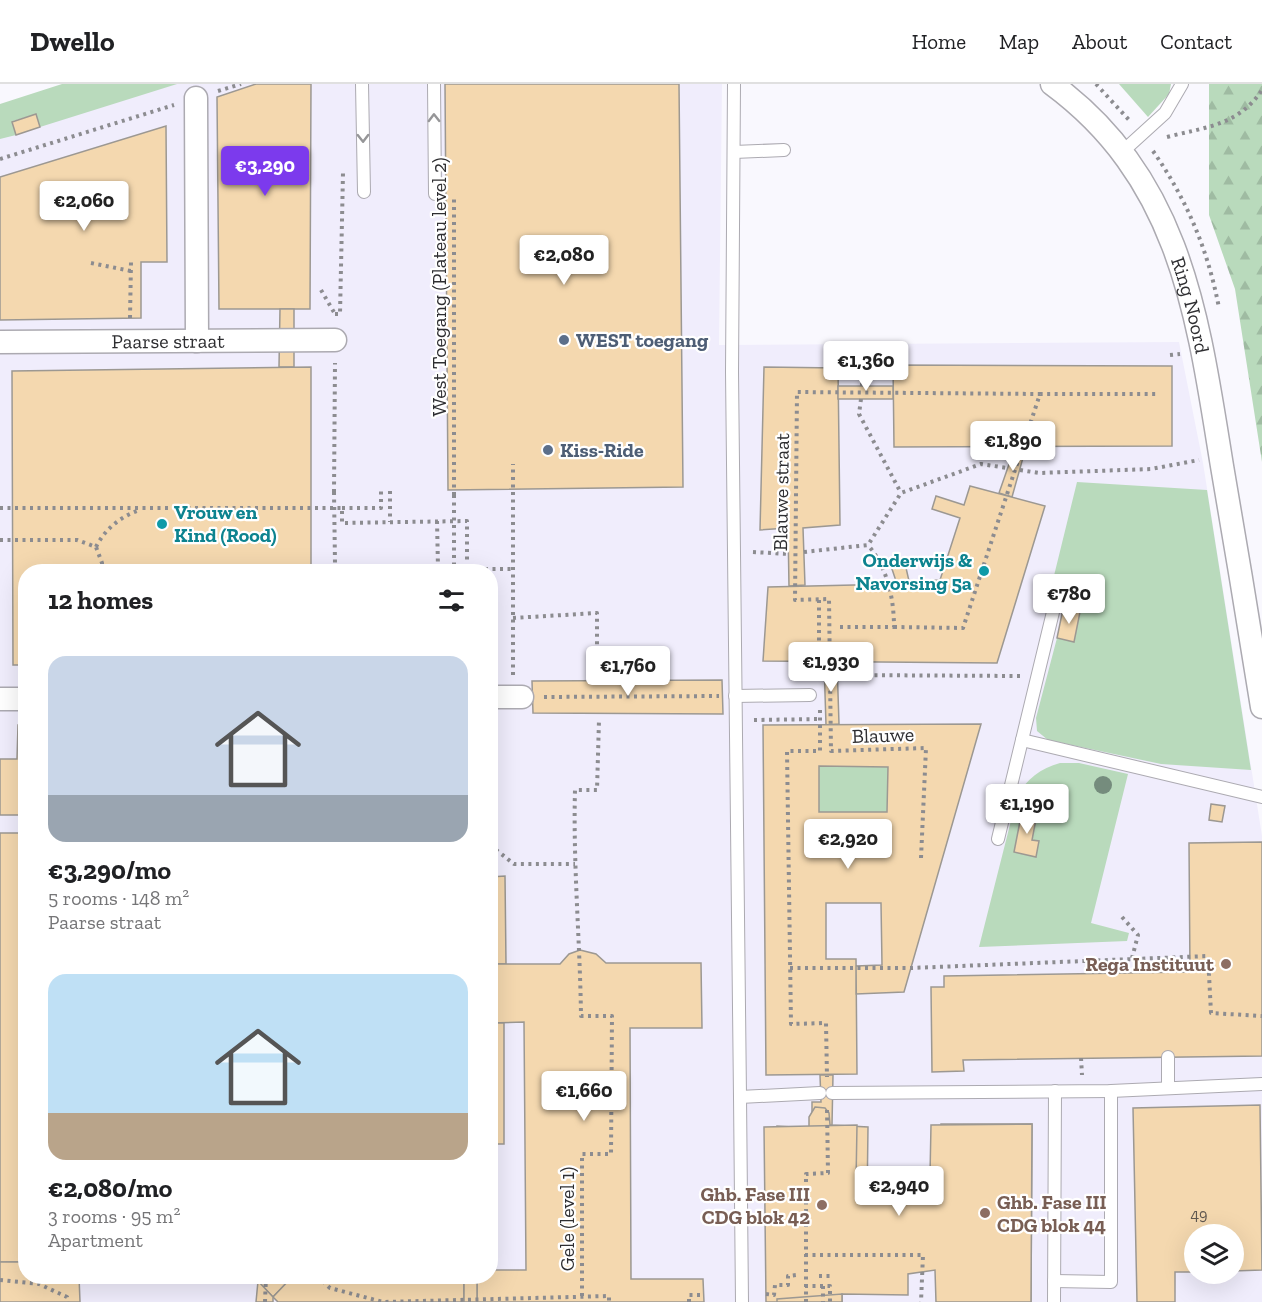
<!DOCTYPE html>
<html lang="en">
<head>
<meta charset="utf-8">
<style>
	:root { --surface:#fff; --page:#f6f6f6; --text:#202124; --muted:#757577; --line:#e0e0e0; --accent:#7c3aed }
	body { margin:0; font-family:"Zilla Slab",serif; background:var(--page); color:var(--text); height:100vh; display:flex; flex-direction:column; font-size:22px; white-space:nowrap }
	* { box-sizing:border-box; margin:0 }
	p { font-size:20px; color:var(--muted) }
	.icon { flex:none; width:33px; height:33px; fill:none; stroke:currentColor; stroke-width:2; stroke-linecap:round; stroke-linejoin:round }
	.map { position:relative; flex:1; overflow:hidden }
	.panel { position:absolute; left:18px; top:480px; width:480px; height:720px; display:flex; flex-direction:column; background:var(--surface); border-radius:24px; box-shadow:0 6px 24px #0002 }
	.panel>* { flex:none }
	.fabs { position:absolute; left:1184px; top:1140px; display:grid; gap:12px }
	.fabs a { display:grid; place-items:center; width:60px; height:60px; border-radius:50%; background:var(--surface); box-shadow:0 6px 24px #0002; font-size:30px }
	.price { position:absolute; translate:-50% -51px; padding:0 14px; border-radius:6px; background:#fff; color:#222; font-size:20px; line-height:39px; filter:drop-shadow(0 2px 3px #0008) }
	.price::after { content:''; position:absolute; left:50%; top:36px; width:18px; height:14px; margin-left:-9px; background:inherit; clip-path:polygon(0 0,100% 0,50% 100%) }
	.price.selected { background:var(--accent); color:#fff }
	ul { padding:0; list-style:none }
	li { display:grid; align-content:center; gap:12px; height:318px; padding:0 30px }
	li span { display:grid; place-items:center; height:186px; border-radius:18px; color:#555 }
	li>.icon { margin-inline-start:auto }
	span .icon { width:108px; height:108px; fill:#fffc; stroke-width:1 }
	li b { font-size:26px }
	h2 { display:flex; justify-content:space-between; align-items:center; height:72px; padding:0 30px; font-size:26px }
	header { display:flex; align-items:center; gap:36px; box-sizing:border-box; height:84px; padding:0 30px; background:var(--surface); border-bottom:2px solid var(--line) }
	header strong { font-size:28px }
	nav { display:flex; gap:33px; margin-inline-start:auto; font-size:21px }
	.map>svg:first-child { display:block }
	.built { fill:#f0edfc; fill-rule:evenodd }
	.green { fill:#b9dabc }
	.forest { fill:url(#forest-firs) }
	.building { fill:#f4d8af; stroke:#9c9892; stroke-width:1.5; fill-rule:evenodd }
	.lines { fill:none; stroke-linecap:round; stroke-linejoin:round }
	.lane-casing { stroke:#acaab1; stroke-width:14 }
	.street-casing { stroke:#acaab1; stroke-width:25 }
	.path { stroke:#8c8c90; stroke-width:4; stroke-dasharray:3 4.5; stroke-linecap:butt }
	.lane { stroke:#fff; stroke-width:12 }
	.street { stroke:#fff; stroke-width:22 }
	.path-bridge { stroke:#8c8c90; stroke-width:4; stroke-dasharray:3 4.5; stroke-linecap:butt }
	.tree { fill:#758c7d }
	.oneway { stroke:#969698 }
	.service-dot { fill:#5c6f8a; stroke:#fff; stroke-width:2 }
	.culture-dot { fill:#0f9aa8; stroke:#fff; stroke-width:2 }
	.education-dot { fill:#8d6e63; stroke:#fff; stroke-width:2 }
	.labels { text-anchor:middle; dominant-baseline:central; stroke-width:4.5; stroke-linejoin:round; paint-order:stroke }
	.number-label { font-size:16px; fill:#605850 }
	.street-label { font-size:20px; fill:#2e2e31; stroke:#fff }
	.service-label { font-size:20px; font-weight:bold; fill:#4e5e75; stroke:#fff; text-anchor:start }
	.culture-label { font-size:20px; font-weight:bold; fill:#0d838f; stroke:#fff; text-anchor:start }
	.education-label { font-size:20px; font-weight:bold; fill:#785e54; stroke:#fff; text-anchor:end }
</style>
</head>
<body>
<header>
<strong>Dwello</strong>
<nav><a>Home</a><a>Map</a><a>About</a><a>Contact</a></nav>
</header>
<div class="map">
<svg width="1262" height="1218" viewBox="0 0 1262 1218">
	<defs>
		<pattern id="forest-firs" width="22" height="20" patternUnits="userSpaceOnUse" patternTransform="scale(1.5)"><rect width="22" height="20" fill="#b9dabc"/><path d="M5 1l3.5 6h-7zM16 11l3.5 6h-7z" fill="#9fbba2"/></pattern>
	</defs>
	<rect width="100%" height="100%" fill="#f9f8fe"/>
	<path class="built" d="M100 0H722L719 261 1179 258 1203 379 1262 752V1218H0V32ZM26 488H490V1192H26ZM1194 1150H1233V1190H1194Z"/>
	<g class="green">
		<path d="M62 0H177L40 43 36 30 13 37 16 51 0 55V20Z"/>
		<path d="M1119 0H1171L1169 10 1148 33Z"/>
		<path d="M1077 398 1207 406 1251 686 1161 680 1048 656 1037 647 1036 634 1057 554 1074 558 1079 528 1063 525 1049 512Z"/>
		<path d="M1060 679H1079L1128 690 1091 839 1129 849 1127 857 979 863 1017 713C1026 695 1041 684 1060 679Z"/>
		<path d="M819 682 888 683 887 728H819Z"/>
	</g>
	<path class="forest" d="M1209 0H1262V378L1235 205 1209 131Z"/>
	<g class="building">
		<path d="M256 0H311L310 225H219L217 13Z"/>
		<path d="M445 0H679L683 403 448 406Z"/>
		<path d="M36 30 40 43 16 51 12 38Z"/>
		<path d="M166 42 167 178H141V234L0 236V93Z"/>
		<path d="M280 225H294V283H279Z"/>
		<path d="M893 281 1172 282V362L894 363Z"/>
		<path d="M311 283V488H26V581H13L12 287Z"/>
		<path d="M764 283 838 284 840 441 803 444 805 501 789 502 788 444 760 446Z"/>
		<rect x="838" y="302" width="55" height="13"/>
		<path d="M1015 363H1026L1012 413 999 409Z"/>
		<path d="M970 402 1045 422 997 579 763 577 768 503 897 500 890 479 904 475 909 497 940 496 960 434 932 425 936 412 964 421Z"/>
		<path d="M1063 525 1080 528 1074 558 1057 554Z"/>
		<path d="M824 578H837L839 640 826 641Z"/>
		<path d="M722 596 723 630 533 629 532 597Z"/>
		<path d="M981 640 904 908 856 910V882L882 881 881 819H826V875H856L857 990 766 991 763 641ZM819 682 888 683 887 728H819Z"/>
		<path d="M18 641H26V731H0V675H17Z"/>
		<path d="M1211 720 1225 722 1222 738 1209 736Z"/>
		<path d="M1022 727 1037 730 1032 756 1039 757 1036 773 1014 768Z"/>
		<rect x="0" y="749" width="26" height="429"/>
		<path d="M1262 758V972L963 976 964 987 932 988 931 903H944V892L1190 888 1189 759Z"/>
		<path d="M505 792 506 880H490V793Z"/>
		<path d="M580 866 596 870 606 879H701L702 944H630L631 1195H703L704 1218H477V1192H490V1186H526L524 938 490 939V880H560L569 870Z"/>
		<rect x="490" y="939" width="14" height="121"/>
		<path d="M820 991H833L832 1041 812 1042V1018H821Z"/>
		<path d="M1260 1021 1262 1186 1233 1187V1150H1194V1188H1175V1218H1137L1133 1024Z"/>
		<path d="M815 1023 825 1024 829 1029 830 1041 868 1043 866 1197H841L842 1210 777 1215V1042L809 1044V1033Z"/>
		<path d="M941 1040H1032L1031 1218H938Z"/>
		<path d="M1032 1040 1031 1218H936L935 1186 908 1190V1211L842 1210V1218H766L764 1043 857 1041 856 1097 930 1091 931 1041Z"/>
		<rect x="490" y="1111" width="4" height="49"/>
		<path d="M0 1178H26V1192H79L80 1218H0Z"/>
		<path d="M253 1192H293L273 1213Z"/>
		<path d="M293 1192 464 1193V1218H278L273 1213Z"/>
		<path d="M459 1192H477V1218H464V1193Z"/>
		<path d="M258 1197 273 1213V1218H256Z"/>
		<path d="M842 1210V1218H777V1215Z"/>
	</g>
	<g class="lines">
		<defs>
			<g id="lane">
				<path d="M362 0 364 108"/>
				<path d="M434 0 435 110"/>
				<path d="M734 0 732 288 740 1013"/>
				<path d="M734 68 784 66"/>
				<path d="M1121 69 1165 29 1182 0"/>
				<path d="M735 612 810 611"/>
				<path d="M1022 656 1262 713"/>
				<path d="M998 755 1053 528"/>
				<path d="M1168 973V1004"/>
				<path d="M832 1009 1111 1007 1262 1000"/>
				<path d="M1054 1197 1111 1198V1007"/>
				<path d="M742 1218 740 1013 820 1009"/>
				<path d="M1054 1218 1055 1007"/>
			</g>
			<g id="street">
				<path id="s1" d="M1052 0C1182 96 1198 234 1222 382 1236 462 1249 543 1262 623"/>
				<path d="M196 14 197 257"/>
				<path id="s2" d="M0 258 335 256"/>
				<path d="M490 613H522"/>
				<path d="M0 615H26"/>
			</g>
		</defs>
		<use href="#lane" class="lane-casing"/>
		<use href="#street" class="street-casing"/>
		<g class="path">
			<path d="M1096 0 1130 37"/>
			<path d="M218 7 241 0"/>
			<path d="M1167 53C1205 43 1238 42 1262 6"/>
			<path d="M1153 67C1187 116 1208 166 1219 224"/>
			<path d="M0 75 174 21"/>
			<path d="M91 179 131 187"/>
			<path d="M321 206 335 230"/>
			<path d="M335 230H340L343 89"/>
			<path d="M130 234 131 178"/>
			<path d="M1170 271 1180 270"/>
			<path d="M862 302 864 275"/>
			<path d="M861 315 859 330 901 409"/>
			<path d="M1020 386 1039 389 1151 385 1199 376"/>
			<path d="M390 407V438"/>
			<path d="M334 408 335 279"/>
			<path d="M454 411V115"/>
			<path d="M0 424H342V439L467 437V484"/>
			<path d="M342 424H381V407"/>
			<path d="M437 437 438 484"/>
			<path d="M0 456H77L96 463 102 479V488"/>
			<path d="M96 463C105 445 121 432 140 426"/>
			<path d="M753 468 789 470"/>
			<path d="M804 468 868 461 901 409 981 380 1007 384"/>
			<path d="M335 485H511"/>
			<path d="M819 516V595"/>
			<path d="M513 534 597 529V588"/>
			<path d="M840 543H894C894 514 887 483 868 461"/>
			<path d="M894 543 963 544 1040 310H1157"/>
			<path d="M513 591V380"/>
			<path d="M837 591 1020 592"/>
			<path d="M544 613 719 612"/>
			<path d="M820 626V667H787L791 940 826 939 827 993"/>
			<path d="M754 636 820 635"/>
			<path d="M490 761 514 780H575"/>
			<path d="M921 774 926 664 831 667 829 515 795 516 797 308 1040 310"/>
			<path d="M1122 833 1138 851 1132 874"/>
			<path d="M790 884H911L1208 872 1211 929 1262 932"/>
			<path d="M1081 974 1082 991"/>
			<path d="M805 1171H923L921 1218"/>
			<path d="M317 1192 330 1204 383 1218 609 1212V1218"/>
			<path d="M819 1192H830"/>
			<path d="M0 1196 39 1200 67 1213 68 1218"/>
			<path d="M805 1202H830V1218"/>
			<path d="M823 1202V1218"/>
			<path d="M766 1210 774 1211 775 1201H788V1192L796 1191"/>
			<path d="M582 1212V1070H611L612 932H581C580 856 573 781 575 706H597L599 636"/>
			<path d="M265 1218 266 1192"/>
			<path d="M689 1218V1211H704"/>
			<path d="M806 1218V1090L828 1089 827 1025"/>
		</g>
		<use href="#lane" class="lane"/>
		<use href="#street" class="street"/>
		<g class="path-bridge">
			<path d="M334 408 335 479"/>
			<path d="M454 411V484"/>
		</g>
	</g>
	<circle class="tree" cx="1103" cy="701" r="9"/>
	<defs><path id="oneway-chevron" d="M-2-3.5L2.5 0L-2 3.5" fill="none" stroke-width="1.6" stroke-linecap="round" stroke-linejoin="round" transform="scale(1.5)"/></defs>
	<g class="oneway">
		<use href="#oneway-chevron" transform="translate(434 34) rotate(-91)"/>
		<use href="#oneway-chevron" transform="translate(363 54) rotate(89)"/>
	</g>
	<g class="service-dot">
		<circle cx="564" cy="256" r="6"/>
		<circle cx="548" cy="366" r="6"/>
	</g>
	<g class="culture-dot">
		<circle cx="162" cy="440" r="6"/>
		<circle cx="984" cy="487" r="6"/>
	</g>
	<g class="education-dot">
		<circle cx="1226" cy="880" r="6"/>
		<circle cx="822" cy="1121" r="6"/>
		<circle cx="985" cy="1129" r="6"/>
	</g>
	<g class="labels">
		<g class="number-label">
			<text x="1199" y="1130">49</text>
		</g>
		<g class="street-label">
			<text transform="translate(439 203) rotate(-90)">West Toegang (Plateau level 2)</text>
			<text stroke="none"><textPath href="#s1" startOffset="267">Ring Noord</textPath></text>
			<text stroke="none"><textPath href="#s2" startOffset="168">Paarse straat</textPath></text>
			<text transform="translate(781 408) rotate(-89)">Blauwe straat</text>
			<text transform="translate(883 651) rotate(-2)">Blauwe</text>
			<text transform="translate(567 1135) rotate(-90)">Gele (level 1)</text>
		</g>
		<g class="service-label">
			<text x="576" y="256">WEST toegang</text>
			<text x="560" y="366">Kiss-Ride</text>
		</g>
		<g class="culture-label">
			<text x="174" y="428">Vrouw en<tspan x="174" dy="23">Kind (Rood)</tspan></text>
			<text x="972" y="476" text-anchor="end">Onderwijs &amp;<tspan x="972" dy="23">Navorsing 5a</tspan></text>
		</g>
		<g class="education-label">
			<text x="1214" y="880">Rega Instituut</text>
			<text x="810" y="1110">Ghb. Fase III<tspan x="810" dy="23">CDG blok 42</tspan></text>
			<text x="997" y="1118" text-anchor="start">Ghb. Fase III<tspan x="997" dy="23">CDG blok 44</tspan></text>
		</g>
	</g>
</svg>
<div class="fabs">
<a><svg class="icon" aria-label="layers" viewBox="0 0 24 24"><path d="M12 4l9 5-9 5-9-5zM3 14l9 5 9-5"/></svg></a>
</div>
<b class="price selected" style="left:265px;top:113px">€3,290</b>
<b class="price" style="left:84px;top:148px">€2,060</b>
<b class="price" style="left:564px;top:202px">€2,080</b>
<b class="price" style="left:866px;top:308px">€1,360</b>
<b class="price" style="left:1013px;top:388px">€1,890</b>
<b class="price" style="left:1069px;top:541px">€780</b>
<b class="price" style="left:831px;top:609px">€1,930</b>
<b class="price" style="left:628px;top:613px">€1,760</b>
<b class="price" style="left:1027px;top:751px">€1,190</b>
<b class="price" style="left:848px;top:786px">€2,920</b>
<b class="price" style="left:584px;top:1038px">€1,660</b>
<b class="price" style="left:899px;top:1133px">€2,940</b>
<section class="panel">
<h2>12 homes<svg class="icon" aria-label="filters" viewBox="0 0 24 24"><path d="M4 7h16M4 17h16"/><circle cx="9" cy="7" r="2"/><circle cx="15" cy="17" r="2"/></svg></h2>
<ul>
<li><span style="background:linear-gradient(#c9d6e8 75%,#9aa5b1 0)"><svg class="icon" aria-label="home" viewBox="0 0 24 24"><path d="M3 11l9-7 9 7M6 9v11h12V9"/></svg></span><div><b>€3,290/mo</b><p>5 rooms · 148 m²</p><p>Paarse straat</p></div></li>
<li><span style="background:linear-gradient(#bfe0f5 75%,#b9a48a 0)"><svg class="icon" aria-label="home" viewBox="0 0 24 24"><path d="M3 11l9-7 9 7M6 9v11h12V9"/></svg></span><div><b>€2,080/mo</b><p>3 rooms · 95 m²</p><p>Apartment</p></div></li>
</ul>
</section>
</div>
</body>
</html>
